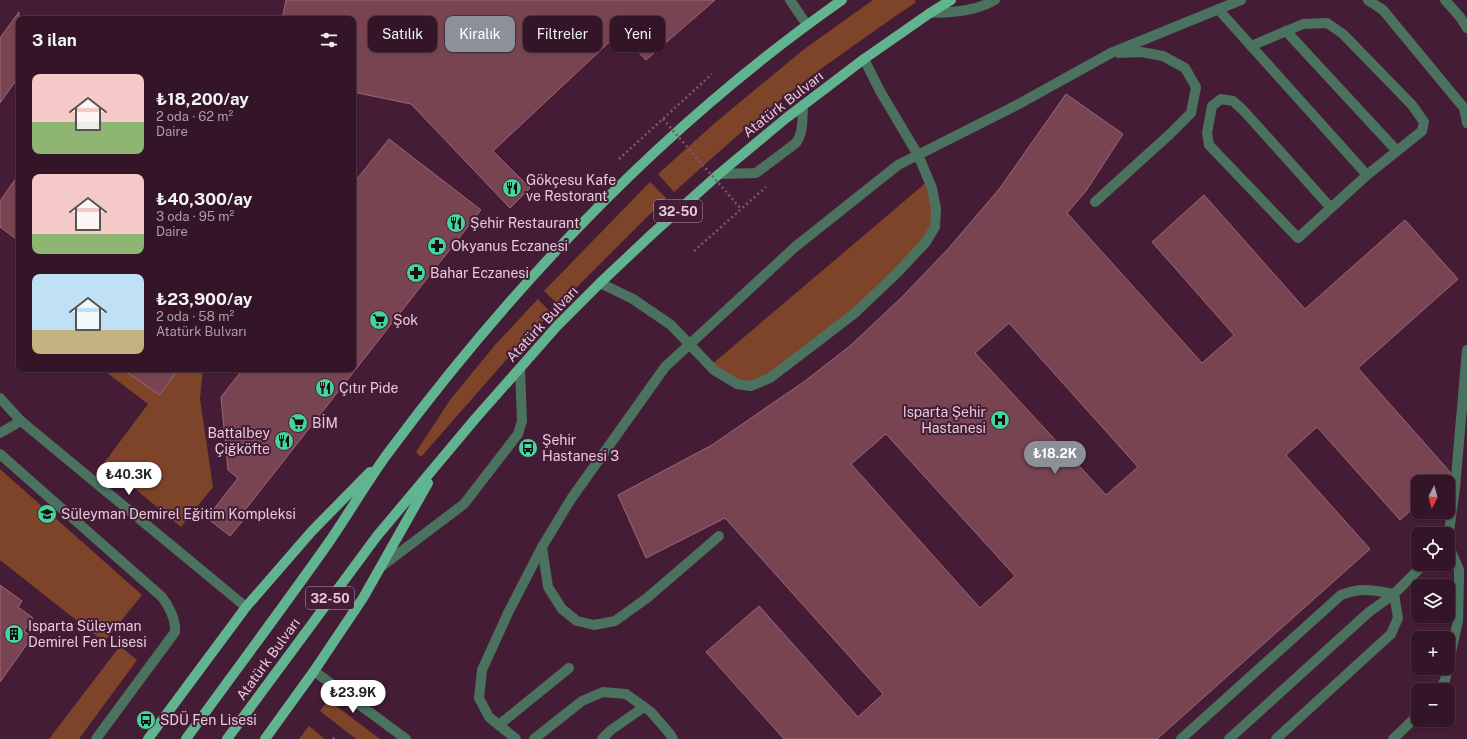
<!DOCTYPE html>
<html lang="tr">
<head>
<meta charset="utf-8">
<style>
	:root { --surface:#341528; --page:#3c1e30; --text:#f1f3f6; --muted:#a99fa8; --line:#4e3445; --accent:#8c9099 }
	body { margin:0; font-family:"Public Sans",sans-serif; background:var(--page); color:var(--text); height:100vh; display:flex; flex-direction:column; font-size:15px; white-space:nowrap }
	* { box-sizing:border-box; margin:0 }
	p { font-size:13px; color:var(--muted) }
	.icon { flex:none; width:22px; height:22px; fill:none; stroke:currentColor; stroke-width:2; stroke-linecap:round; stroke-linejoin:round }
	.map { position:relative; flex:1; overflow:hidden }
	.side { position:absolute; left:16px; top:16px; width:340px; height:356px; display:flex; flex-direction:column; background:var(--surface); border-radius:8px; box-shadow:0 1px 3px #0004,0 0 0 1px var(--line) }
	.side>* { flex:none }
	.top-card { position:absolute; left:368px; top:16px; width:380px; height:36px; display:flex; gap:8px }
	.needle { width:26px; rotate:186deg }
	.tools { position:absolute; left:1411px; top:475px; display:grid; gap:8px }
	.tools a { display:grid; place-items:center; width:44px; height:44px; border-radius:8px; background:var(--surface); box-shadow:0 1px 3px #0004,0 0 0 1px var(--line); font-size:20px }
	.price { position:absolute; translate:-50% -34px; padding:0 9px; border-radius:14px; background:#fff; color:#222; font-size:13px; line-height:26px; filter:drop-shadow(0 1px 2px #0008) }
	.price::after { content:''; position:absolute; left:50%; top:24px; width:12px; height:9px; margin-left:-6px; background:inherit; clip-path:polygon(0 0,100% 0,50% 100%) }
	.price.selected { background:var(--accent); color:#fff }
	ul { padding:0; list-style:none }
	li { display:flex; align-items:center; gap:12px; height:100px; padding:0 16px }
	li span { display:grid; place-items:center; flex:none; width:112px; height:80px; border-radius:8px; color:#555 }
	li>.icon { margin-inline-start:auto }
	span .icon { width:48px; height:48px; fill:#fffc; stroke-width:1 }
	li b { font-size:17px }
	h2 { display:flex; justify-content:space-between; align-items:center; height:48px; padding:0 16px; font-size:17px }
	.pill { padding:0 14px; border-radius:8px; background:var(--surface); box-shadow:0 1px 3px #0004,0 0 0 1px var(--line); font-size:14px; line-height:36px }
	.pill.selected { background:var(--accent); color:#fff }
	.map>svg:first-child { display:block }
	.green { fill:#7e442a }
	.building { fill:#784451; stroke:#9e6774; fill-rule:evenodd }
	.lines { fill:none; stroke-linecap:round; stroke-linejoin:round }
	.path { stroke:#7c586e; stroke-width:2.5; stroke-dasharray:2 3; stroke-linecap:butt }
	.minor { stroke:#4b715f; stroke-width:10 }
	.major { stroke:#61b490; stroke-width:10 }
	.path-bridge { stroke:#7c586e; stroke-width:2.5; stroke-dasharray:2 3; stroke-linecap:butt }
	.labels { text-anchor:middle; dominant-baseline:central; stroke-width:4; stroke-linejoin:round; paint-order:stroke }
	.shield { fill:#451c36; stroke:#b696a9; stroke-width:1 }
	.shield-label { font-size:13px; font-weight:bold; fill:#e6cbda }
	.street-label { font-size:14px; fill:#e6cbda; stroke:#451c36 }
	.poi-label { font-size:14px; fill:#e6cbda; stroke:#451c36; text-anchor:start }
</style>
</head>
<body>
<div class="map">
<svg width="1467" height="739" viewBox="0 0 1467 739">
	<rect width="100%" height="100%" fill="#451c36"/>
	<g class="green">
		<path d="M873 0H915L916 2C872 32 828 63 785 96 747 126 711 159 674 192L658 174 716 122 803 50Z"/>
		<path d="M928 181 935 227 855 313 751 386 710 366Z"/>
		<path d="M650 182 666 198 559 305 544 291Z"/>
		<path d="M538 299 551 313 506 360 421 457 416 452 450 400 495 345Z"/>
		<path d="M102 369H203L200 399 213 487 181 527 104 463 148 404Z"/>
		<path d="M0 469 142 595 104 642 0 560Z"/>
		<path d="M120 646 137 660 79 739H49Z"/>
		<path d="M328 700 380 739H356L320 711Z"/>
		<path d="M309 726 325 739H299Z"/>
	</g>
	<g class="building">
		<path d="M286 0H715L646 60 620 32 493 151 530 188 510 208 411 104 353 92V19H282Z"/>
		<path d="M19 12V76L0 103V38Z"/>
		<path d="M1066 94 1123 134 1086 191 1067 213 1202 363 1234 335 1152 242 1204 195 1305 309 1405 220 1458 279 1358 368 1450 472V476L1443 482H1418V504L1400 520 1317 427 1286 455 1370 549 1157 739H784L706 652 759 606 858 717 883 694 725 518 646 558 618 495 712 445 805 381 851 345 901 298 948 249 1000 188ZM1009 323 1138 467 1106 495 975 353ZM886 434 1015 576 980 608 851 464Z"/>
		<path d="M389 139 481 210 241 515 245 518 230 536 207 518 238 478 228 470 221 397 243 369H353V184Z"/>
		<path d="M19 174V241L0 227V201Z"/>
		<path d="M122 369H178L160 395Z"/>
		<path d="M0 585 22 601 18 607 33 618 24 631 32 637 0 682Z"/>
	</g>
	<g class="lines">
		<g class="path">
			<path d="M619 159 712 74"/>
			<path d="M694 251 766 187"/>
			<path d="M333 739 335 736"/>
		</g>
		<g class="minor">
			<path d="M790 0 807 25"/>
			<path d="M1368 0 1383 10 1464 108 1467 123"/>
			<path d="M1445 0 1460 17 1467 28"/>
			<path d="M1218 9 1367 175 1298 238 1209 145 1207 133 1212 106 1221 99 1233 101 1243 110 1331 208"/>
			<path d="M930 13C953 12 974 12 995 0"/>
			<path d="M1286 31 1397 151"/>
			<path d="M1251 46 1303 24 1327 23 1343 34 1412 105 1424 122 1422 131 1367 175"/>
			<path d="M719 174 756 173 796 143C804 132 802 118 803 105"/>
			<path d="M1095 202 1170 134 1191 113 1196 87 1185 68 1163 56 1141 52 1119 53"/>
			<path d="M600 283 633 299 671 325 714 370 737 384 751 386 770 378 855 313 897 273 926 242 935 227 936 209 932 188 918 155 880 91 864 59"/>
			<path d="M0 398 21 421 246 607"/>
			<path d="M0 433 21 421"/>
			<path d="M0 454 162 597C169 606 176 620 175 632L96 739"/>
			<path d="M1448 539 1455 488 1467 350"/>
			<path d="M1448 544 1459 570V580L1458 621 1448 666"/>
			<path d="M542 547 548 587 562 609 577 621 594 625 615 621 647 598 719 536"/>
			<path d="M382 566 464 504 518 434 522 421 520 369"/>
			<path d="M314 671 406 739"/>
			<path d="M1439 690 1445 680 1448 668"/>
			<path d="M499 725 569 668"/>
			<path d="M516 739 489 717 479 698 482 670 508 613 542 547 571 499 665 367 795 247 898 165 1015 106 1111 53 1241 0"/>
			<path d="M534 739 582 701 603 692 626 694 651 712 670 734 673 739"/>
			<path d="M602 739 611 730 644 707"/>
			<path d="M1181 739 1341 595C1361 587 1373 590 1394 594"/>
			<path d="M1229 739 1369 612 1394 594"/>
			<path d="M1276 739 1391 634 1398 618 1394 594 1424 564"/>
			<path d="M1393 739 1418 715"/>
		</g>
		<g class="major">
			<path d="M148 739 246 607 312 531 370 472"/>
			<path d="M186 739C233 674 281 610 327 545 348 515 366 483 388 453 516 281 666 123 842 0"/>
			<path d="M227 739 377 536 475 419 557 326 600 283 652 234 719 174 785 119 864 59 930 13 951 0"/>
			<path d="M265 739 314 671 363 598 428 483"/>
		</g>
		<path class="path-bridge" d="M663 119 741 209"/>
	</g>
	<defs>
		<symbol id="restaurant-disc" viewBox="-11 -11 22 22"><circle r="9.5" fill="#46d49e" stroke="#451c36"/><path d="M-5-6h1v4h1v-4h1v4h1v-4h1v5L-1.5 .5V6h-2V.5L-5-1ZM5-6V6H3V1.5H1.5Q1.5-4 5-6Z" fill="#111"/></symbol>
		<symbol id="pharmacy-disc" viewBox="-11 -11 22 22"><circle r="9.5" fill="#46d49e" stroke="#451c36"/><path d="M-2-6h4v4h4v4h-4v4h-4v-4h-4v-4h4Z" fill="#111"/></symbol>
		<symbol id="supermarket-disc" viewBox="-11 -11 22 22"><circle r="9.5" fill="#46d49e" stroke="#451c36"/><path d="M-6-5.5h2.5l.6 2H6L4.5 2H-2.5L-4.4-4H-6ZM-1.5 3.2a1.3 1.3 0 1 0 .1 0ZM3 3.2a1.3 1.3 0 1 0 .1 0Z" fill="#111"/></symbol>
		<symbol id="hospital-disc" viewBox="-11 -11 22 22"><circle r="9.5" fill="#46d49e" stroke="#451c36"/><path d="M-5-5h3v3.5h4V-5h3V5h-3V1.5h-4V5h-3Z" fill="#111"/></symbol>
		<symbol id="bus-disc" viewBox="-11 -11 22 22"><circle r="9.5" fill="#46d49e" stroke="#451c36"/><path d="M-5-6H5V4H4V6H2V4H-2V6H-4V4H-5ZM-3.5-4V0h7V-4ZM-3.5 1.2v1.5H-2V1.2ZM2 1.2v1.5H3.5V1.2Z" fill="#111"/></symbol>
		<symbol id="school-disc" viewBox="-11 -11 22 22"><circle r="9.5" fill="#46d49e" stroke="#451c36"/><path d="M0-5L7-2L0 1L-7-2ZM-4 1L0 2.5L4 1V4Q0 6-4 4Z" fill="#111"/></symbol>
		<symbol id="building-disc" viewBox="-11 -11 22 22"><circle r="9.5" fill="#46d49e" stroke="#451c36"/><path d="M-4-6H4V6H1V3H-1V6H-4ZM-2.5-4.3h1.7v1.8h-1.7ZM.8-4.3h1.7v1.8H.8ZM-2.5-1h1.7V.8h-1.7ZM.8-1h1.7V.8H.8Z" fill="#111"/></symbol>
	</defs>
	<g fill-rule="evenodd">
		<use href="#restaurant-disc" x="501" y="177" width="22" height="22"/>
		<use href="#restaurant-disc" x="445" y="212" width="22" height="22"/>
		<use href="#pharmacy-disc" x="426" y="235" width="22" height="22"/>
		<use href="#pharmacy-disc" x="405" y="262" width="22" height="22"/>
		<use href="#supermarket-disc" x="368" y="309" width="22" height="22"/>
		<use href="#restaurant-disc" x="314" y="377" width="22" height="22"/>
		<use href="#hospital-disc" x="989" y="409" width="22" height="22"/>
		<use href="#supermarket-disc" x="287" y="412" width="22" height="22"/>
		<use href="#restaurant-disc" x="273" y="430" width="22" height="22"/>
		<use href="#bus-disc" x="517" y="437" width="22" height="22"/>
		<use href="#school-disc" x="36" y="503" width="22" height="22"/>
		<use href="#building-disc" x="3" y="623" width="22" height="22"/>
		<use href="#bus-disc" x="135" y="709" width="22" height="22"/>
	</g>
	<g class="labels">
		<g class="shield">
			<rect x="654" y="200" width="48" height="22" rx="3"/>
			<rect x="306" y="587" width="48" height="22" rx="3"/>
		</g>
		<g class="shield-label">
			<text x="678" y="211">32-50</text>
			<text x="330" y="598">32-50</text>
		</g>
		<g class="street-label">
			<text transform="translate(783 104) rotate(-38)">Atatürk Bulvarı</text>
			<text transform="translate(542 324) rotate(-47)">Atatürk Bulvarı</text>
			<text transform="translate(268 659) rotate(-54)">Atatürk Bulvarı</text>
		</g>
		<g class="poi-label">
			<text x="526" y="180">Gökçesu Kafe<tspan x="526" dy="16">ve Restorant</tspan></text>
			<text x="470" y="223">Şehir Restaurant</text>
			<text x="451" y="246">Okyanus Eczanesi</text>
			<text x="430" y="273">Bahar Eczanesi</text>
			<text x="393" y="320">Şok</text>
			<text x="339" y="388">Çıtır Pide</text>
			<text x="986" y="412" text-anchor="end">Isparta Şehir<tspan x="986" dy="16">Hastanesi</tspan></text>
			<text x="312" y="423">BİM</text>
			<text x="270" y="433" text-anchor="end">Battalbey<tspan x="270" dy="16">Çiğköfte</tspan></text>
			<text x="542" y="440">Şehir<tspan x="542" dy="16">Hastanesi 3</tspan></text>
			<text x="61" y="514">Süleyman Demirel Eğitim Kompleksi</text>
			<text x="28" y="626">Isparta Süleyman<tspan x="28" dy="16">Demirel Fen Lisesi</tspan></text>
			<text x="160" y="720">SDÜ Fen Lisesi</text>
		</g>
	</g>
</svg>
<div class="tools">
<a><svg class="needle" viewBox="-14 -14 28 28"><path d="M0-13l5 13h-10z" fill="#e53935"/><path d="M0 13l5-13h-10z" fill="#a99fa8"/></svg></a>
<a><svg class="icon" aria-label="locate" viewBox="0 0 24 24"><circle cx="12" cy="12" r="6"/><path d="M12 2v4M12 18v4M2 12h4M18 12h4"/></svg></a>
<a><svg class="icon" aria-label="layers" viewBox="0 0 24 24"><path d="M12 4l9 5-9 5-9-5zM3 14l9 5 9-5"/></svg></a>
<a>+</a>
<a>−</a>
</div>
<b class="price selected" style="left:1055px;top:475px">₺18.2K</b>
<b class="price" style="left:129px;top:496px">₺40.3K</b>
<b class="price" style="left:353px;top:714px">₺23.9K</b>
<div class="top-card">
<a class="pill">Satılık</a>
<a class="pill selected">Kiralık</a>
<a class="pill">Filtreler</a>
<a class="pill">Yeni</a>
</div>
<section class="side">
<h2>3 ilan<svg class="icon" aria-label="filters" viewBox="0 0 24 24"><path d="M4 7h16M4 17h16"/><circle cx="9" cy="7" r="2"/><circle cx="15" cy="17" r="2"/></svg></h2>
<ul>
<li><span style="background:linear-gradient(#f6c9c9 60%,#8fb573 0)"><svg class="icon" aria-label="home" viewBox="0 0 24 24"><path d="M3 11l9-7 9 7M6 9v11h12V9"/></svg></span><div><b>₺18,200/ay</b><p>2 oda · 62 m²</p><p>Daire</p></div></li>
<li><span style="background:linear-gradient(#f6c9c9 75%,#8fb573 0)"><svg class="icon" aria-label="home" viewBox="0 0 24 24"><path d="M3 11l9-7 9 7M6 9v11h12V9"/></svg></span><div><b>₺40,300/ay</b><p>3 oda · 95 m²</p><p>Daire</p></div></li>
<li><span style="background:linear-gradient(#bfe0f5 70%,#c2b280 0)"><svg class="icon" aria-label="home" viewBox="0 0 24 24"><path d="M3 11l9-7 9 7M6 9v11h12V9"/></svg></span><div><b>₺23,900/ay</b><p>2 oda · 58 m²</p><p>Atatürk Bulvarı</p></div></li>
</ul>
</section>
</div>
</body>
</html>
